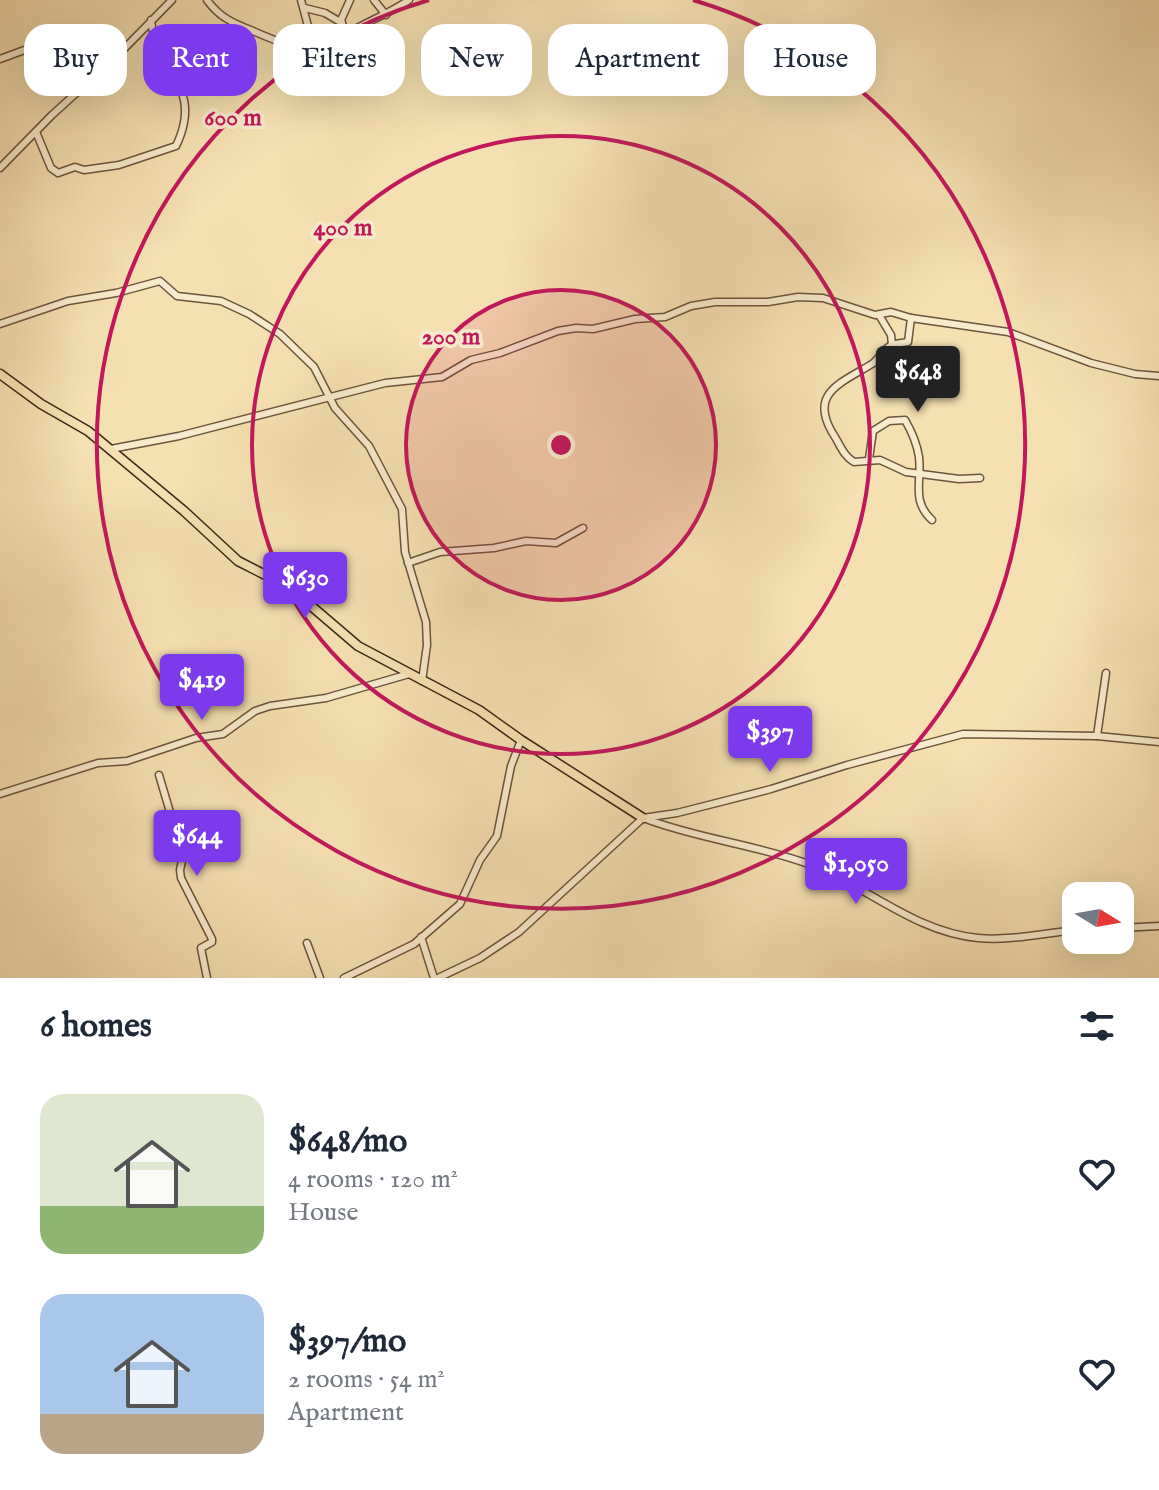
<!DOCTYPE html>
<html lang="en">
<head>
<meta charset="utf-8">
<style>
	:root { --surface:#fff; --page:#f2f2f3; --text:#1f2937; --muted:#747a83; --accent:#7c3aed }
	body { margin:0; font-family:"IM FELL English",serif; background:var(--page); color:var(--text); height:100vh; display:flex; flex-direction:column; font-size:30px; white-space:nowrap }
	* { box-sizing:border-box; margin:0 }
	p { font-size:26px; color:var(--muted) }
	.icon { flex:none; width:44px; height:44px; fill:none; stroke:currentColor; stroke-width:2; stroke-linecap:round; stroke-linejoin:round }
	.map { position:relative; height:978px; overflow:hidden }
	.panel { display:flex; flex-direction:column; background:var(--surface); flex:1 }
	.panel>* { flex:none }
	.banner { position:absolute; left:24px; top:24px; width:1112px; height:72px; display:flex; gap:16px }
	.needle { width:52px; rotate:101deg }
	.buttons { position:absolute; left:1062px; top:882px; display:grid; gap:16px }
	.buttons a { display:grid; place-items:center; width:72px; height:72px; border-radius:16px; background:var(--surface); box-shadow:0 8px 32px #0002; font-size:40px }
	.price { position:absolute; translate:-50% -68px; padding:0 18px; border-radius:8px; background:var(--accent); color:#fff; font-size:26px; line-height:52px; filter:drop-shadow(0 2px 4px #0008) }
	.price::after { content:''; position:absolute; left:50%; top:48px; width:24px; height:18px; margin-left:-12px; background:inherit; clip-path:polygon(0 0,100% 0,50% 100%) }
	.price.active { background:#222; color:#fff }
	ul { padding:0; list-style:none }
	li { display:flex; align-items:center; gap:24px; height:200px; padding:0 40px }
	li span { display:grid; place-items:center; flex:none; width:224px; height:160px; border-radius:24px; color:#555 }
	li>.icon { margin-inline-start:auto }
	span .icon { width:96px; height:96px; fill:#fffc; stroke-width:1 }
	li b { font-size:34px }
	h2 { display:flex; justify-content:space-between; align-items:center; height:96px; padding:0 40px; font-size:34px }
	.tag { padding:0 28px; border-radius:24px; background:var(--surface); box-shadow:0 8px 32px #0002; font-size:28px; line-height:72px }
	.tag.active { background:var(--accent); color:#fff }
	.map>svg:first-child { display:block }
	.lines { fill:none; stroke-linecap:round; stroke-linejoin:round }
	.minor-casing { stroke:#6c543d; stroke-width:9 }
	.major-casing { stroke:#3f2616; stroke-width:11 }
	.minor { stroke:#f8ebcd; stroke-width:6 }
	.major { stroke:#f5e0b2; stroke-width:8 }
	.ring { fill:none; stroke:#c2185b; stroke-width:4 }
	.centre { fill:#c2185b; stroke:#f8ebcd; stroke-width:4 }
	.ring-label { font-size:24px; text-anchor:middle; font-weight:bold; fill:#c2185b; stroke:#f8ebcd; stroke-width:7; stroke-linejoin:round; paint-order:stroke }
</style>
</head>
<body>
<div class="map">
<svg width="1159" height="978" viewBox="0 0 1159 978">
	<rect width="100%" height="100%" fill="#f5e0b2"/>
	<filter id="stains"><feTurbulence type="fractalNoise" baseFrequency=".0025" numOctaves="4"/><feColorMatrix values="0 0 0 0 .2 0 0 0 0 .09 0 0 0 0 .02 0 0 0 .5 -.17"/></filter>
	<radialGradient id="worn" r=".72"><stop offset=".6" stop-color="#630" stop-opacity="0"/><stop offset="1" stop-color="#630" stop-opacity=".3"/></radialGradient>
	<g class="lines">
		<defs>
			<g id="minor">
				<path d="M207 0C220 18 233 23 253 31 303 53 311 52 359 27 376 18 393 11 409 0"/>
				<path d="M301 0 308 26 318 46"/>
				<path d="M374 0 386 15"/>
				<path d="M305 8 325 13 342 23"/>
				<path d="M345 34 341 20 350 0"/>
				<path d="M0 59C15 54 63 33 75 42 85 50 92 64 98 75"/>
				<path d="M170 67 177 69C192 60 206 48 224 48L246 29"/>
				<path d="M36 132 51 168 58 173 75 167 84 170 119 165 176 146C205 86 156 71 151 20"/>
				<path d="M0 168 52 115 116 57 172 0"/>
				<path d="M879 315 891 335 892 345"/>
				<path d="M911 318 908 342C903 343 895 343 890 346 883 350 879 359 872 364 839 384 807 394 835 437 841 447 844 456 854 462L880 460 906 472 959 479 980 478"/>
				<path d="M0 324 68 301 116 293 160 281 177 296 221 301 249 314 280 334 314 367 335 408 369 446 402 509 405 552 426 622 427 645 422 681"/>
				<path d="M111 449 179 436 385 383 442 377 471 360 500 353 558 331 576 328 593 329 635 319 665 317 691 306 715 302H768L798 297 823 298 875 315 891 312 911 318 1008 332 1091 363 1135 374 1159 376"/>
				<path d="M869 459 873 431 889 421 905 420C912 432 917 444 919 457 922 481 911 501 932 520"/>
				<path d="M408 563 440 552 494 548 526 541 556 543 583 528"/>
				<path d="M1097 736 1106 673"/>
				<path d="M159 775 183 856 180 870 181 878 212 939V942L201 948 207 978"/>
				<path d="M0 794 98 763 127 761 196 738 223 734 255 711 270 706 326 698 409 674"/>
				<path d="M646 819C699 839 758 845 811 865 868 887 915 932 978 938 1010 941 1044 933 1076 930"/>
				<path d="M1120 928 1159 926"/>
				<path d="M421 937 434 978"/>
				<path d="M307 943 320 978"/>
				<path d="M344 978 414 944 460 904 480 860 497 836 511 766 521 740"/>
				<path d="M438 978 480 958 519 932 643 818 677 813 771 789 847 765 963 734 1097 736 1159 742"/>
			</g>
			<path id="major" d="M0 374 41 404 88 431 184 511 238 561 289 587 358 646 479 710 521 740 643 818"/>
		</defs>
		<use href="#minor" class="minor-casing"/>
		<use href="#major" class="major-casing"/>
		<use href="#minor" class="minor"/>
		<use href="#major" class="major"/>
	</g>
	<circle cx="561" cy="445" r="155" fill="#c2185b" fill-opacity=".12"/>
	<g class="ring">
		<circle cx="561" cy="445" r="155"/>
		<circle cx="561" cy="445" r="309"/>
		<path d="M693 0A464 464 0 1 1 429 0"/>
	</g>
	<circle cx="561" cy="445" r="12" class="centre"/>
	<g class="ring-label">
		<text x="233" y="125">600 m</text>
		<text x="343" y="235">400 m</text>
		<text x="451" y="344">200 m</text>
	</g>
	<rect width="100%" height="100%" filter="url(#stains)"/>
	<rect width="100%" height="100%" fill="url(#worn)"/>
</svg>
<div class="buttons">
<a><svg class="needle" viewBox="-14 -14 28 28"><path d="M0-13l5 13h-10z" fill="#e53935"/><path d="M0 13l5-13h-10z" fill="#747a83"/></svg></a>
</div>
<b class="price active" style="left:918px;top:414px">$648</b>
<b class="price" style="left:305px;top:620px">$630</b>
<b class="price" style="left:202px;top:722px">$419</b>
<b class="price" style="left:770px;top:774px">$397</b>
<b class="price" style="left:197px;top:878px">$644</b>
<b class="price" style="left:856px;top:906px">$1,050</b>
<div class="banner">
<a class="tag">Buy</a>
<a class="tag active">Rent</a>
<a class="tag">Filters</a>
<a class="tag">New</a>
<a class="tag">Apartment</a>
<a class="tag">House</a>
</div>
</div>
<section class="panel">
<h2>6 homes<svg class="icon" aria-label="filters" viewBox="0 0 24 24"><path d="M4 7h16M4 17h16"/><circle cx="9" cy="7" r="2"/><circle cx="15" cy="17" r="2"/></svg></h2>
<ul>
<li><span style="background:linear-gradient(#dfe7d0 70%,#8fb573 0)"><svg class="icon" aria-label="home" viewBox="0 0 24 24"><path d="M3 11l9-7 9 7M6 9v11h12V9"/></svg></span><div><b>$648/mo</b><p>4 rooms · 120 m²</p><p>House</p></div><svg class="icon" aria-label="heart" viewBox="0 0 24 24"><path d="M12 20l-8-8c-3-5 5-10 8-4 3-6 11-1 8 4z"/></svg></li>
<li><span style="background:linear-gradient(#a9c7e8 75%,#b9a48a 0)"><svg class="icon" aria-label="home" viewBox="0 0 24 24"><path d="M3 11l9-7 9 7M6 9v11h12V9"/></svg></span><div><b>$397/mo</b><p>2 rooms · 54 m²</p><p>Apartment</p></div><svg class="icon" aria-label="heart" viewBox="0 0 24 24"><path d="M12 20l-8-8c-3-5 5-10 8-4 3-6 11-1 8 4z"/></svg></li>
</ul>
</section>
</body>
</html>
